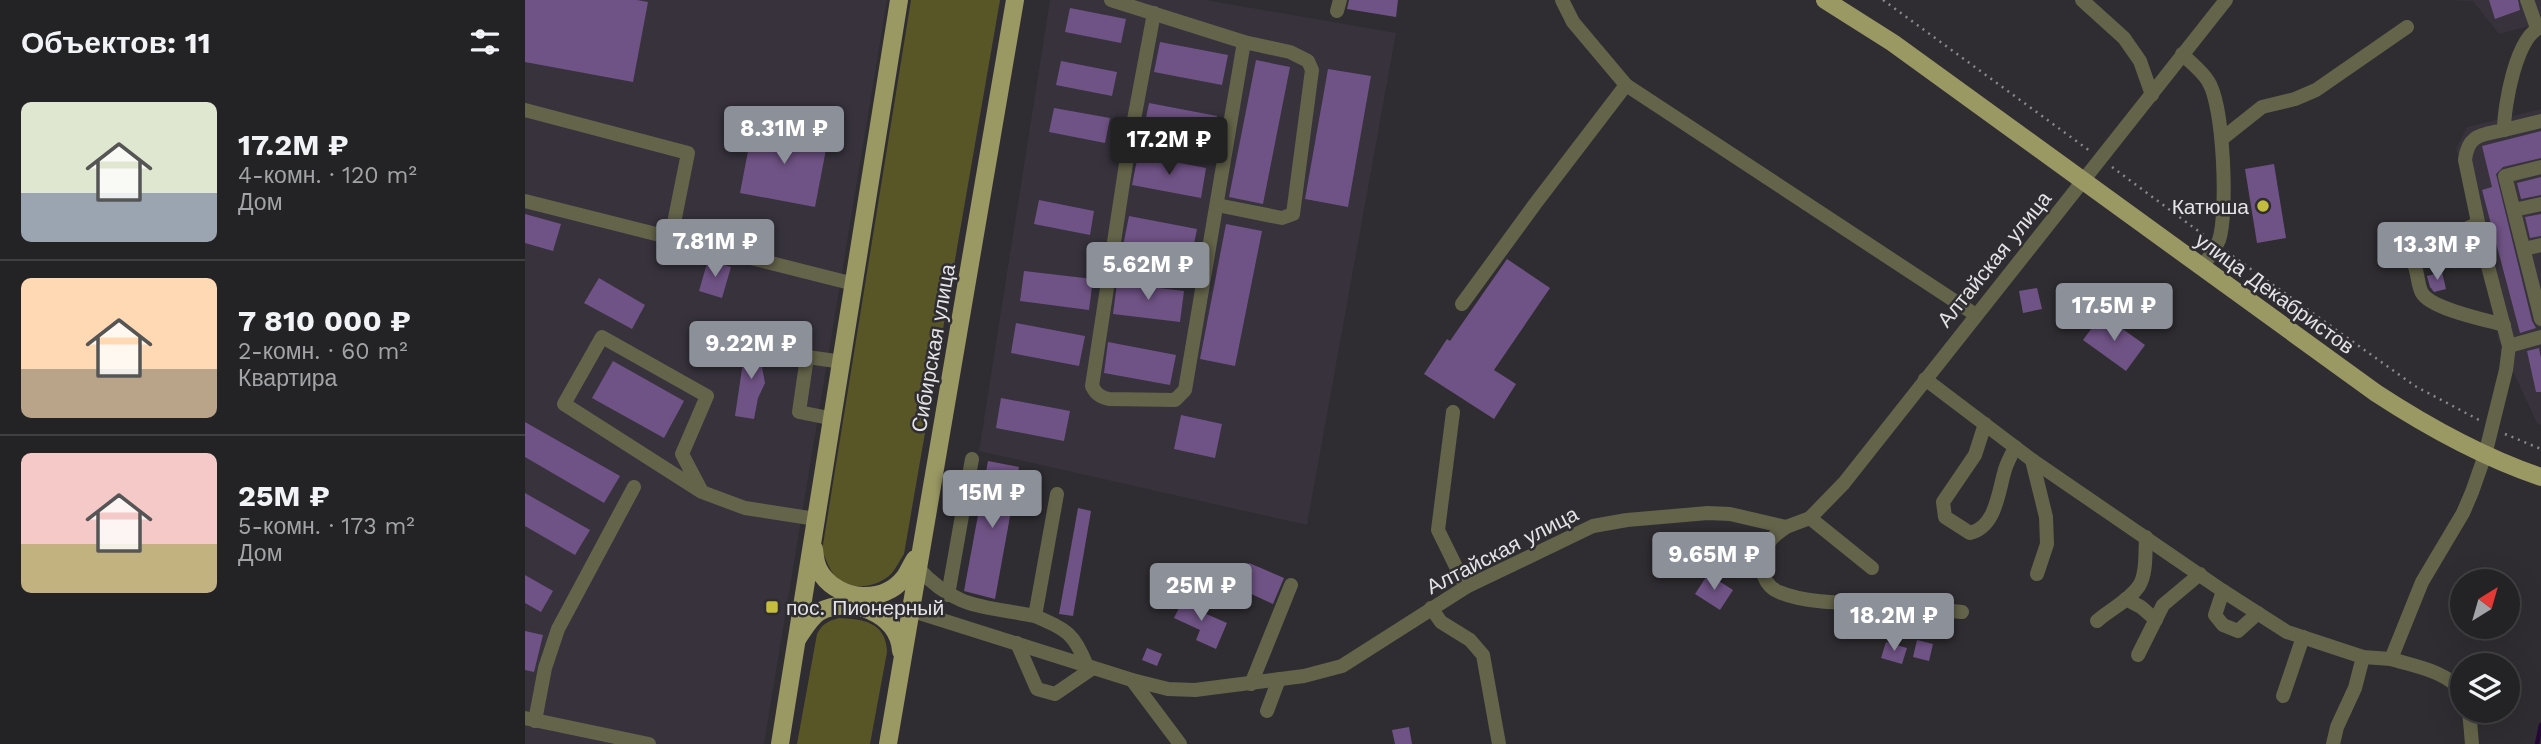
<!DOCTYPE html>
<html lang="ru">
<head>
<meta charset="utf-8">
<style>
	:root { --surface:#232225; --page:#2b2a2d; --text:#f1f3f6; --muted:#a3a4a7; --line:#403f42; --accent:#8c9099 }
	body { margin:0; font-family:"Work Sans",sans-serif; background:var(--page); color:var(--text); height:100vh; display:flex; flex-direction:column; font-size:26px; white-space:nowrap }
	* { box-sizing:border-box; margin:0 }
	p { font-size:23px; color:var(--muted) }
	.icon { flex:none; width:38px; height:38px; fill:none; stroke:currentColor; stroke-width:2; stroke-linecap:round; stroke-linejoin:round }
	.map { position:relative; flex:1; overflow:hidden }
	.drawer { display:flex; flex-direction:column; background:var(--surface); width:525px }
	.drawer>* { flex:none }
	.needle { width:46px; rotate:37deg }
	.buttons { position:absolute; left:1925px; top:569px; display:grid; gap:14px }
	.buttons a { display:grid; place-items:center; width:70px; height:70px; border-radius:50%; background:var(--surface); box-shadow:0 7px 28px #0002,0 0 0 2px var(--line); font-size:35px }
	.price { position:absolute; translate:-50% -60px; padding:0 16px; border-radius:7px; background:var(--accent); color:#fff; font-size:23px; line-height:46px; filter:drop-shadow(0 2px 4px #0008) }
	.price::after { content:''; position:absolute; left:50%; top:42px; width:21px; height:16px; margin-left:-10px; background:inherit; clip-path:polygon(0 0,100% 0,50% 100%) }
	.price.current { background:#222; color:#fff }
	ul { padding:0; list-style:none }
	li { display:flex; align-items:center; gap:21px; height:175px; padding:0 21px }
	li+li { border-top:2px solid var(--line) }
	li span { display:grid; place-items:center; flex:none; width:196px; height:140px; border-radius:10px; color:#555 }
	li>.icon { margin-inline-start:auto }
	span .icon { width:84px; height:84px; fill:#fffc; stroke-width:1 }
	li b { font-size:30px }
	h2 { display:flex; justify-content:space-between; align-items:center; height:84px; padding:0 21px; font-size:30px }
	main { display:flex; flex:1; min-height:0 }
	.map>svg:first-child { display:block }
	.built { fill:#37323c }
	.green { fill:#585626 }
	.lines { fill:none; stroke-linecap:round; stroke-linejoin:round }
	.stream { stroke:#230734; stroke-width:4.5 }
	.building { fill:#705386 }
	.path { stroke:#8a888c; stroke-width:2.5; stroke-dasharray:2 5; stroke-linecap:butt }
	.minor { stroke:#64644a; stroke-width:14 }
	.major { stroke:#9a9863; stroke-width:18 }
	.poi-dot { fill:#c4bd3e; stroke:#2f2d31; stroke-width:2.5 }
	.labels { text-anchor:middle; dominant-baseline:central; stroke-width:5; stroke-linejoin:round; paint-order:stroke }
	.poi-label { font-size:21px; fill:#e4e3e6; stroke:#2f2d31; text-anchor:end }
	.street-label { font-size:21px; fill:#e4e3e6; stroke:#2f2d31 }
</style>
</head>
<body>
<main>
<section class="drawer">
<h2>Объектов: 11<svg class="icon" aria-label="filters" viewBox="0 0 24 24"><path d="M4 7h16M4 17h16"/><circle cx="9" cy="7" r="2"/><circle cx="15" cy="17" r="2"/></svg></h2>
<ul>
<li><span style="background:linear-gradient(#dfe7d0 65%,#9aa5b1 0)"><svg class="icon" aria-label="home" viewBox="0 0 24 24"><path d="M3 11l9-7 9 7M6 9v11h12V9"/></svg></span><div><b>17.2M ₽</b><p>4-комн. · 120 m²</p><p>Дом</p></div></li>
<li><span style="background:linear-gradient(#ffd9b3 65%,#b9a48a 0)"><svg class="icon" aria-label="home" viewBox="0 0 24 24"><path d="M3 11l9-7 9 7M6 9v11h12V9"/></svg></span><div><b>7 810 000 ₽</b><p>2-комн. · 60 m²</p><p>Квартира</p></div></li>
<li><span style="background:linear-gradient(#f6c9c9 65%,#c2b280 0)"><svg class="icon" aria-label="home" viewBox="0 0 24 24"><path d="M3 11l9-7 9 7M6 9v11h12V9"/></svg></span><div><b>25M ₽</b><p>5-комн. · 173 m²</p><p>Дом</p></div></li>
</ul>
</section>
<div class="map">
<svg width="2016" height="744" viewBox="0 0 2016 744">
	<rect width="100%" height="100%" fill="#2f2d31"/>
	<g class="built">
		<path d="M0 0H362L239 744H0Z"/>
		<path d="M525 0H681L871 33 782 525 454 451Z"/>
		<path d="M1920 0H2016V23L1974 34 1948 1Z"/>
		<path d="M2016 109V425L2012 423 1973 339 1963 266 1931 149 1942 127Z"/>
	</g>
	<g class="green">
		<path d="M386 0H475L379 554C375 560 371 568 367 573 353 588 325 592 310 576 304 569 301 559 297 551Z"/>
		<path d="M314 618C338 619 361 622 362 652L345 744H272L292 634C297 624 303 621 314 618Z"/>
	</g>
	<g class="lines">
		<path class="stream" d="M2012 744 2016 725"/>
	</g>
	<g class="building">
		<path d="M0 0H112L123 2 108 82 0 62Z"/>
		<path d="M824 0H873L871 17 822 9Z"/>
		<path d="M1964 0H1993L1995 10 1970 19Z"/>
		<path d="M545 8 601 19 596 43 540 32Z"/>
		<path d="M635 42 703 55 697 85 629 72Z"/>
		<path d="M731 60 765 67 738 204 704 197Z"/>
		<path d="M536 61 592 72 587 96 531 85Z"/>
		<path d="M803 69 846 76 823 207 780 199Z"/>
		<path d="M624 103 692 116 686 146 618 133Z"/>
		<path d="M529 108 585 118 580 143 524 132Z"/>
		<path d="M228 125 303 139 290 207 215 193Z"/>
		<path d="M2016 131V158L1978 167 1971 174 2007 321 2011 328 1995 333 1957 190 1967 187 1957 146Z"/>
		<path d="M613 155 681 168 676 198 607 185Z"/>
		<path d="M1749 164 1761 238 1732 243 1720 169Z"/>
		<path d="M2016 177V195L1996 199 1992 183Z"/>
		<path d="M514 200 569 211 565 235 509 224Z"/>
		<path d="M0 214 36 224 28 251 0 243Z"/>
		<path d="M2016 214V236L2005 238 2000 217Z"/>
		<path d="M604 216 672 229 666 259 598 246Z"/>
		<path d="M701 224 737 231 710 366 675 359Z"/>
		<path d="M982 259 1025 288 969 370 991 384 969 419 899 374 922 339 925 341Z"/>
		<path d="M183 260 206 267 197 298 174 291Z"/>
		<path d="M499 271 568 279 564 310 495 301Z"/>
		<path d="M1917 272 1921 289 1909 292 1905 287 1902 276Z"/>
		<path d="M74 278 120 305 107 329 59 303Z"/>
		<path d="M592 283 659 291 655 322 588 314Z"/>
		<path d="M1512 288 1517 309 1498 313 1494 291Z"/>
		<path d="M1577 314 1620 345 1601 371 1558 340Z"/>
		<path d="M491 323 560 336 554 366 486 353Z"/>
		<path d="M221 342 240 344 237 367 240 383 233 398 229 419 210 416Z"/>
		<path d="M583 342 651 355 645 385 579 373Z"/>
		<path d="M2014 348 2016 358V392H2011L2002 351Z"/>
		<path d="M88 361 159 401 139 438 67 398Z"/>
		<path d="M476 398 545 411 539 441 471 428Z"/>
		<path d="M656 415 697 424 690 458 649 449Z"/>
		<path d="M0 422 95 476 79 503 0 457Z"/>
		<path d="M463 461 494 467 470 599 439 591Z"/>
		<path d="M0 493 65 530 50 555 0 526Z"/>
		<path d="M553 508 566 511 548 616 534 614Z"/>
		<path d="M724 563 759 578 748 604 713 588Z"/>
		<path d="M1183 574 1208 590 1195 610 1170 594Z"/>
		<path d="M0 575 28 591 16 612 0 603Z"/>
		<path d="M659 598 672 604 670 609 702 623 691 649 671 640 675 630 649 618Z"/>
		<path d="M1317 614 1345 621 1341 636 1314 629Z"/>
		<path d="M0 631 18 635 9 672 0 670Z"/>
		<path d="M1392 640 1408 644 1404 661 1388 657Z"/>
		<path d="M1361 642 1382 648 1377 664 1356 658Z"/>
		<path d="M622 648 637 654 632 666 617 660Z"/>
		<path d="M884 727 887 744H870L867 730Z"/>
	</g>
	<g class="lines">
		<g class="path">
			<path d="M1358 0 1565 151"/>
			<path d="M1587 167 1680 236"/>
			<path d="M1702 252 1890 386 1956 421"/>
			<path d="M1980 434 2016 449"/>
		</g>
		<g class="minor">
			<path d="M586 0 719 42 660 390 650 400 584 399C575 397 571 394 567 386L602 157 629 13"/>
			<path d="M1037 0 1048 22 1101 85"/>
			<path d="M1557 0 1599 38 1615 61 1627 95"/>
			<path d="M2002 0 2012 28"/>
			<path d="M812 11 815 0"/>
			<path d="M1657 54C1666 63 1677 71 1683 81 1699 105 1703 214 1694 240 1690 250 1682 259 1677 268"/>
			<path d="M0 110 163 153 146 238"/>
			<path d="M1979 130 2016 121"/>
			<path d="M1698 138 1737 107 1770 99 1791 90 1882 27"/>
			<path d="M2016 167 1980 176 2016 319"/>
			<path d="M0 201 329 284"/>
			<path d="M692 205 757 218 768 214 787 70 783 61 765 52 719 42"/>
			<path d="M1989 210 2016 204"/>
			<path d="M1953 223 1899 250 1890 267C1893 275 1893 286 1897 293 1906 309 1961 320 1979 325"/>
			<path d="M1999 249 2016 245"/>
			<path d="M937 304 1010 204 1101 85 1451 315"/>
			<path d="M1984 346 2016 337"/>
			<path d="M1400 379 1507 460 1698 591 1762 632 1838 657 1866 659 1897 582 1938 513 1947 492 1960 455 1981 370 1984 346 1959 251 1940 160C1943 134 1957 135 1979 130 1979 106 1991 36 2016 27"/>
			<path d="M928 412 913 530 941 587"/>
			<path d="M309 419 274 412 282 357 318 362"/>
			<path d="M1460 424 1450 455 1418 502 1420 517 1445 533C1470 527 1473 495 1479 473 1481 464 1486 456 1490 447"/>
			<path d="M1507 460 1521 517 1522 544 1512 574"/>
			<path d="M177 492 39 404 77 337 182 396 157 454 177 492 220 508 291 519"/>
			<path d="M1285 518 1347 568"/>
			<path d="M1261 527C1256 531 1249 535 1245 541 1233 556 1234 584 1254 592 1286 606 1341 602 1377 605 1397 607 1417 610 1437 612"/>
			<path d="M393 568C430 609 459 606 510 616L532 494"/>
			<path d="M1698 591 1690 615 1698 625 1713 631 1733 613"/>
			<path d="M423 595 447 459"/>
			<path d="M1601 599 1616 607 1631 620"/>
			<path d="M906 608 916 622 945 640 958 655 974 744"/>
			<path d="M385 610 607 680 643 689 670 690 779 676 817 666 941 587 1068 526 1102 520 1183 513 1205 514 1261 527 1285 518 1319 483 1701 0"/>
			<path d="M510 616C542 630 549 633 562 666"/>
			<path d="M1572 621C1585 609 1604 601 1614 586 1622 573 1620 552 1621 537"/>
			<path d="M492 643 512 689 530 694 568 668"/>
			<path d="M1613 655 1638 605 1675 574"/>
			<path d="M1866 659C1889 666 1922 671 1937 692"/>
			<path d="M607 680 655 744"/>
			<path d="M726 684 766 585"/>
			<path d="M1758 696 1778 637"/>
			<path d="M1944 710 1947 744"/>
			<path d="M742 711 754 679"/>
			<path d="M0 718 124 744"/>
			<path d="M10 721 20 668 33 629 109 487"/>
			<path d="M1808 744 1812 727 1830 688 1838 657"/>
		</g>
		<g class="major">
			<path d="M1300 0 1368 43 1851 393C1903 427 1957 457 2016 477"/>
			<path d="M289 549C290 558 291 567 297 575 316 601 358 604 379 578 383 573 386 565 390 559"/>
			<path d="M273 638C279 629 285 618 294 612 325 595 374 613 376 651"/>
			<path d="M255 744 374 0"/>
			<path d="M363 744 490 0"/>
		</g>
	</g>
	<g class="poi-dot">
		<circle cx="1738" cy="206" r="7"/>
		<rect x="240" y="600" width="14" height="14" rx="3.5"/>
	</g>
	<g class="labels">
		<g class="poi-label">
			<text x="1724" y="206">Катюша</text>
			<text x="261" y="607" text-anchor="start">пос. Пионерный</text>
		</g>
		<g class="street-label">
			<text transform="translate(1469 259) rotate(-51)">Алтайская улица</text>
			<text transform="translate(1750 293) rotate(36)">улица Декабристов</text>
			<text transform="translate(408 348) rotate(-80)">Сибирская улица</text>
			<text transform="translate(977 550) rotate(-27)">Алтайская улица</text>
		</g>
	</g>
</svg>
<div class="buttons">
<a><svg class="needle" viewBox="-14 -14 28 28"><path d="M0-13l5 13h-10z" fill="#e53935"/><path d="M0 13l5-13h-10z" fill="#a3a4a7"/></svg></a>
<a><svg class="icon" aria-label="layers" viewBox="0 0 24 24"><path d="M12 4l9 5-9 5-9-5zM3 14l9 5 9-5"/></svg></a>
</div>
<b class="price" style="left:259px;top:166px">8.31M ₽</b>
<b class="price current" style="left:644px;top:177px">17.2M ₽</b>
<b class="price" style="left:190px;top:279px">7.81M ₽</b>
<b class="price" style="left:1912px;top:282px">13.3M ₽</b>
<b class="price" style="left:623px;top:302px">5.62M ₽</b>
<b class="price" style="left:1589px;top:343px">17.5M ₽</b>
<b class="price" style="left:226px;top:381px">9.22M ₽</b>
<b class="price" style="left:467px;top:530px">15M ₽</b>
<b class="price" style="left:1189px;top:592px">9.65M ₽</b>
<b class="price" style="left:676px;top:623px">25M ₽</b>
<b class="price" style="left:1369px;top:653px">18.2M ₽</b>
</div>
</main>
</body>
</html>
